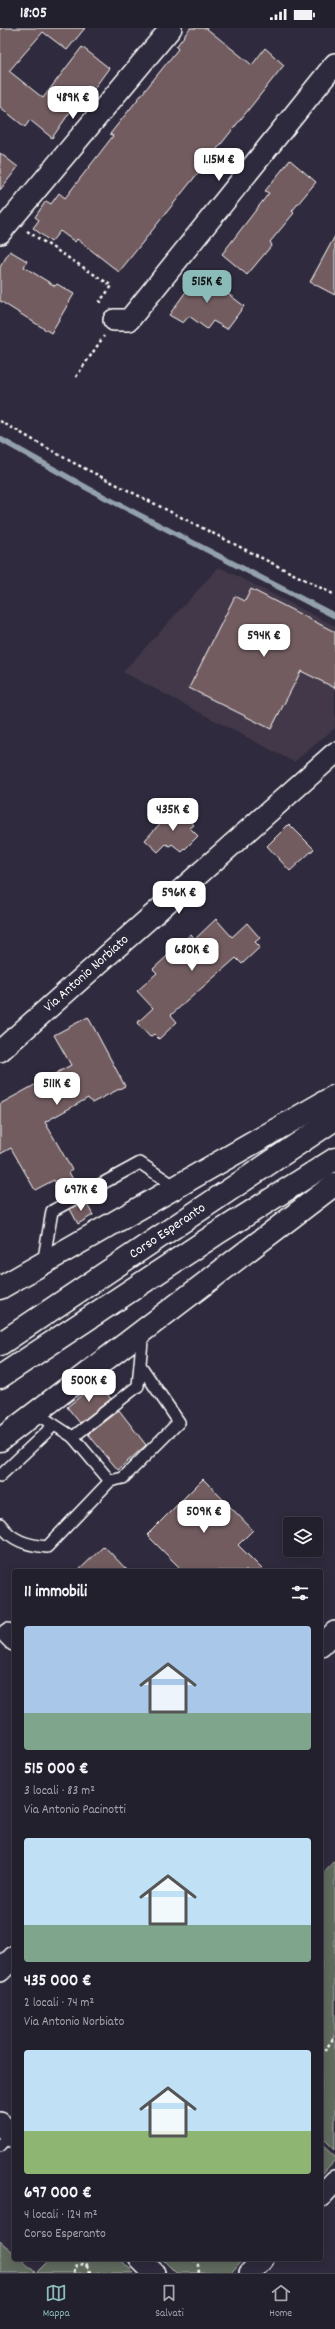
<!DOCTYPE html>
<html lang="it">
<head>
<meta charset="utf-8">
<style>
	:root { --surface:#23202e; --page:#2f2d3a; --text:#f1f3f6; --muted:#a3a3aa; --line:#403e4a; --accent:#8bbbb9 }
	body { margin:0; font-family:Dekko,sans-serif; background:var(--page); color:var(--text); height:100vh; display:flex; flex-direction:column; font-size:15px; white-space:nowrap }
	* { box-sizing:border-box; margin:0 }
	p { font-size:13px; color:var(--muted) }
	.icon { flex:none; width:22px; height:22px; fill:none; stroke:currentColor; stroke-width:2; stroke-linecap:round; stroke-linejoin:round }
	.map { position:relative; flex:1; overflow:hidden }
	.sheet { position:absolute; left:12px; top:1541px; width:311px; height:692px; display:flex; flex-direction:column; background:var(--surface); border-radius:4px; box-shadow:0 2px 10px #0003,0 0 0 1px var(--line) }
	.sheet>* { flex:none }
	.tools { position:absolute; left:283px; top:1489px; display:grid; gap:8px }
	.tools a { display:grid; place-items:center; width:40px; height:40px; border-radius:4px; background:var(--surface); box-shadow:0 2px 10px #0003,0 0 0 1px var(--line); font-size:20px }
	.price { position:absolute; translate:-50% -34px; padding:0 9px; border-radius:8px; background:#fff; color:#222; font-size:13px; line-height:26px; filter:drop-shadow(0 1px 2px #0008) }
	.price::after { content:''; position:absolute; left:50%; top:24px; width:12px; height:9px; margin-left:-6px; background:inherit; clip-path:polygon(0 0,100% 0,50% 100%) }
	.price.current { background:var(--accent); color:#111 }
	ul { padding:0; list-style:none }
	li { display:grid; align-content:center; gap:8px; height:212px; padding:0 12px }
	li span { display:grid; place-items:center; height:124px; border-radius:4px; color:#555 }
	li>.icon { margin-inline-start:auto }
	span .icon { width:72px; height:72px; fill:#fffc; stroke-width:1 }
	li b { font-size:17px }
	h2 { display:flex; justify-content:space-between; align-items:center; height:48px; padding:0 12px; font-size:17px }
	.status { display:flex; justify-content:space-between; align-items:center; height:28px; padding:0 20px; background:var(--surface); direction:ltr }
	.status svg { height:11px; fill:currentColor }
	.tabs { display:flex; justify-content:space-around; align-items:center; height:56px; border-top:1px solid var(--line); background:var(--surface); font-size:11px; color:var(--muted) }
	.tabs a { display:grid; justify-items:center; gap:2px }
	.tabs .current { color:var(--accent) }
	.map>svg:first-child { display:block }
	.built { fill:#433948 }
	.green { fill:#616a5d; stroke:#b0b4ae }
	.lines { fill:none; stroke-linecap:round; stroke-linejoin:round }
	.stream { stroke:#93a1ad; stroke-width:5.5 }
	.building { fill:#725c60; stroke:#fff }
	.lane-casing { stroke:#fff; stroke-width:14 }
	.street-casing { stroke:#fff; stroke-width:24 }
	.highway-casing { stroke:#fff; stroke-width:25 }
	.path { stroke:#fff; stroke-width:2.5; stroke-dasharray:3 3; stroke-linecap:butt }
	.lane { stroke:#2f2a3d; stroke-width:11 }
	.street { stroke:#2f2a3d; stroke-width:21 }
	.highway { stroke:#2f2a3d; stroke-width:22 }
	.labels { text-anchor:middle; dominant-baseline:central; stroke-width:3; stroke-linejoin:round; paint-order:stroke }
	.street-label { font-size:14px; fill:#fff; stroke:#2f2a3d }
</style>
</head>
<body>
<div class="status"><b>18:05</b><svg viewBox="0 0 49 12"><path d="M0 12V9h3v3zM5 12V6h3v6zM10 12V3h3v9zM15 12V0h3v12zM26 1h20v11H26zM47 4h2v5h-2z"/></svg></div>
<div class="map">
<svg width="335" height="2245" viewBox="0 0 335 2245">
	<rect width="100%" height="100%" fill="#2f2a3d"/>
	<filter id="ink" filterUnits="userSpaceOnUse"><feTurbulence type="fractalNoise" baseFrequency=".025" numOctaves="2"/><feDisplacementMap in="SourceGraphic" scale="8" xChannelSelector="R" yChannelSelector="G"/><feConvolveMatrix kernelMatrix="1 2 1 2 8 2 1 2 1" color-interpolation-filters="sRGB"/></filter>
	<g filter="url(#ink)">
		<path class="built" d="M219 539 335 598V700L294 734 123 644Z"/>
		<g class="green">
			<path d="M335 1832V2122L321 2108V1847Z"/>
			<path d="M321 2116 335 2129V2132L321 2147Z"/>
			<path d="M0 2213 14 2225V2231H21L36 2245 50 2231H120L134 2245H0Z"/>
			<path d="M162 2231H243L231 2245H176Z"/>
		</g>
		<g class="lines">
			<path class="stream" d="M0 411 89 461 335 588"/>
		</g>
		<g class="building">
			<path d="M0 0H85L67 22 43 4 9 43 43 70 82 19 109 40 93 62 88 58 52 110 30 92 25 99 0 79Z"/>
			<path d="M190 0H206L252 37 265 20 284 37 119 244 77 211 75 214 60 203 51 214 33 200 39 192 35 189 46 173 51 176 59 165 65 170 113 108 110 106 178 21 176 19Z"/>
			<path d="M0 125 18 139 0 162Z"/>
			<path d="M290 132 316 154 292 183 294 185 270 214 272 217 247 247 222 226 269 165 265 163Z"/>
			<path d="M335 208V267L310 254Z"/>
			<path d="M10 223 27 233 24 239 55 258 57 256 74 266 51 305 0 273V239Z"/>
			<path d="M200 244 244 278 227 301 213 293 207 301 189 288 183 295 169 287Z"/>
			<path d="M251 561 335 604V660L301 643 271 701 189 660 235 568 245 573Z"/>
			<path d="M176 778 194 797 190 800 198 808 182 824 172 816 170 818 166 816 158 824 145 812Z"/>
			<path d="M289 796 314 821 290 843 267 818Z"/>
			<path d="M216 891 232 909 247 895 260 910 255 914 260 919 242 936 236 930 171 987 177 994 159 1011 154 1006 150 1009 137 995 153 980 137 963 157 945 153 941 191 906 195 911Z"/>
			<path d="M88 989 125 1058 92 1075 88 1070 45 1094 72 1142 69 1144 78 1161 63 1169 54 1152 35 1162 11 1120 0 1126V1076L71 1037 54 1007Z"/>
			<path d="M85 1173 93 1187 78 1196 70 1181Z"/>
			<path d="M98 1354 111 1371 80 1395 67 1379Z"/>
			<path d="M119 1382 146 1417 118 1442 88 1406Z"/>
			<path d="M203 1451 253 1502 238 1517 264 1543H183L147 1507Z"/>
			<path d="M104 1518 128 1543H78Z"/>
		</g>
		<g class="lines">
			<defs>
				<g id="lane">
					<path d="M43 1236 52 1183 140 1135 176 1159"/>
					<path d="M36 1385 73 1409 138 1358 143 1302"/>
					<path d="M0 1448 54 1397"/>
					<path d="M110 1453 123 1450 179 1394 140 1337"/>
					<path d="M0 1496C12 1513 27 1517 47 1519L110 1453 73 1409"/>
					<path d="M0 2118 13 2104"/>
				</g>
				<g id="street">
					<path d="M0 205 171 0"/>
					<path d="M114 292H129L335 36"/>
					<path id="s1" d="M0 1023 335 725"/>
					<path d="M8 1606 14 1612"/>
					<path d="M321 1618 335 1604"/>
					<path d="M0 1943 14 1929"/>
					<path d="M0 2095 14 2109"/>
					<path d="M321 2168 335 2153"/>
					<path d="M140 2231 154 2245"/>
					<path d="M250 2245 263 2231"/>
				</g>
				<g id="highway">
					<path d="M0 1260 335 1068"/>
					<path id="s2" d="M0 1316 335 1091"/>
					<path d="M0 1349 216 1206 335 1131"/>
					<path d="M0 1412 335 1156"/>
				</g>
			</defs>
			<use href="#lane" class="lane-casing"/>
			<use href="#street" class="street-casing"/>
			<use href="#highway" class="highway-casing"/>
			<g class="path">
				<path d="M27 203 112 258 100 273 103 277"/>
				<path d="M76 349 104 308"/>
				<path d="M0 393 70 433 335 567"/>
				<path d="M321 2028 335 2008"/>
				<path d="M194 2231 198 2237 199 2245"/>
				<path d="M86 2238 90 2231"/>
				<path d="M74 2245 75 2239 83 2236 89 2240 90 2245"/>
			</g>
			<use href="#lane" class="lane"/>
			<use href="#street" class="street"/>
			<use href="#highway" class="highway"/>
		</g>
	</g>
	<g class="labels">
		<g class="street-label">
			<text stroke="none"><textPath href="#s1" startOffset="116">Via Antonio Norbiato</textPath></text>
			<text stroke="none"><textPath href="#s2" startOffset="202">Corso Esperanto</textPath></text>
		</g>
	</g>
</svg>
<div class="tools">
<a><svg class="icon" aria-label="layers" viewBox="0 0 24 24"><path d="M12 4l9 5-9 5-9-5zM3 14l9 5 9-5"/></svg></a>
</div>
<b class="price" style="left:73px;top:92px">489K €</b>
<b class="price" style="left:219px;top:154px">1.15M €</b>
<b class="price current" style="left:207px;top:276px">515K €</b>
<b class="price" style="left:264px;top:630px">594K €</b>
<b class="price" style="left:173px;top:804px">435K €</b>
<b class="price" style="left:179px;top:887px">596K €</b>
<b class="price" style="left:192px;top:944px">680K €</b>
<b class="price" style="left:57px;top:1078px">511K €</b>
<b class="price" style="left:81px;top:1184px">697K €</b>
<b class="price" style="left:89px;top:1375px">500K €</b>
<b class="price" style="left:204px;top:1506px">509K €</b>
<section class="sheet">
<h2>11 immobili<svg class="icon" aria-label="filters" viewBox="0 0 24 24"><path d="M4 7h16M4 17h16"/><circle cx="9" cy="7" r="2"/><circle cx="15" cy="17" r="2"/></svg></h2>
<ul>
<li><span style="background:linear-gradient(#a9c7e8 70%,#7fa58c 0)"><svg class="icon" aria-label="home" viewBox="0 0 24 24"><path d="M3 11l9-7 9 7M6 9v11h12V9"/></svg></span><div><b>515 000 €</b><p>3 locali · 83 m²</p><p>Via Antonio Pacinotti</p></div></li>
<li><span style="background:linear-gradient(#bfe0f5 70%,#7fa58c 0)"><svg class="icon" aria-label="home" viewBox="0 0 24 24"><path d="M3 11l9-7 9 7M6 9v11h12V9"/></svg></span><div><b>435 000 €</b><p>2 locali · 74 m²</p><p>Via Antonio Norbiato</p></div></li>
<li><span style="background:linear-gradient(#bfe0f5 65%,#8fb573 0)"><svg class="icon" aria-label="home" viewBox="0 0 24 24"><path d="M3 11l9-7 9 7M6 9v11h12V9"/></svg></span><div><b>697 000 €</b><p>4 locali · 124 m²</p><p>Corso Esperanto</p></div></li>
</ul>
</section>
</div>
<nav class="tabs">
<a class="current"><svg class="icon" aria-label="map" viewBox="0 0 24 24"><path d="M3 6l6-2 6 2 6-2v14l-6 2-6-2-6 2zM9 4v14M15 6v14"/></svg>Mappa</a>
<a><svg class="icon" aria-label="saved" viewBox="0 0 24 24"><path d="M7 4h10v16l-5-4-5 4z"/></svg>Salvati</a>
<a><svg class="icon" aria-label="home" viewBox="0 0 24 24"><path d="M3 11l9-7 9 7M6 9v11h12V9"/></svg>Home</a>
</nav>
</body>
</html>
